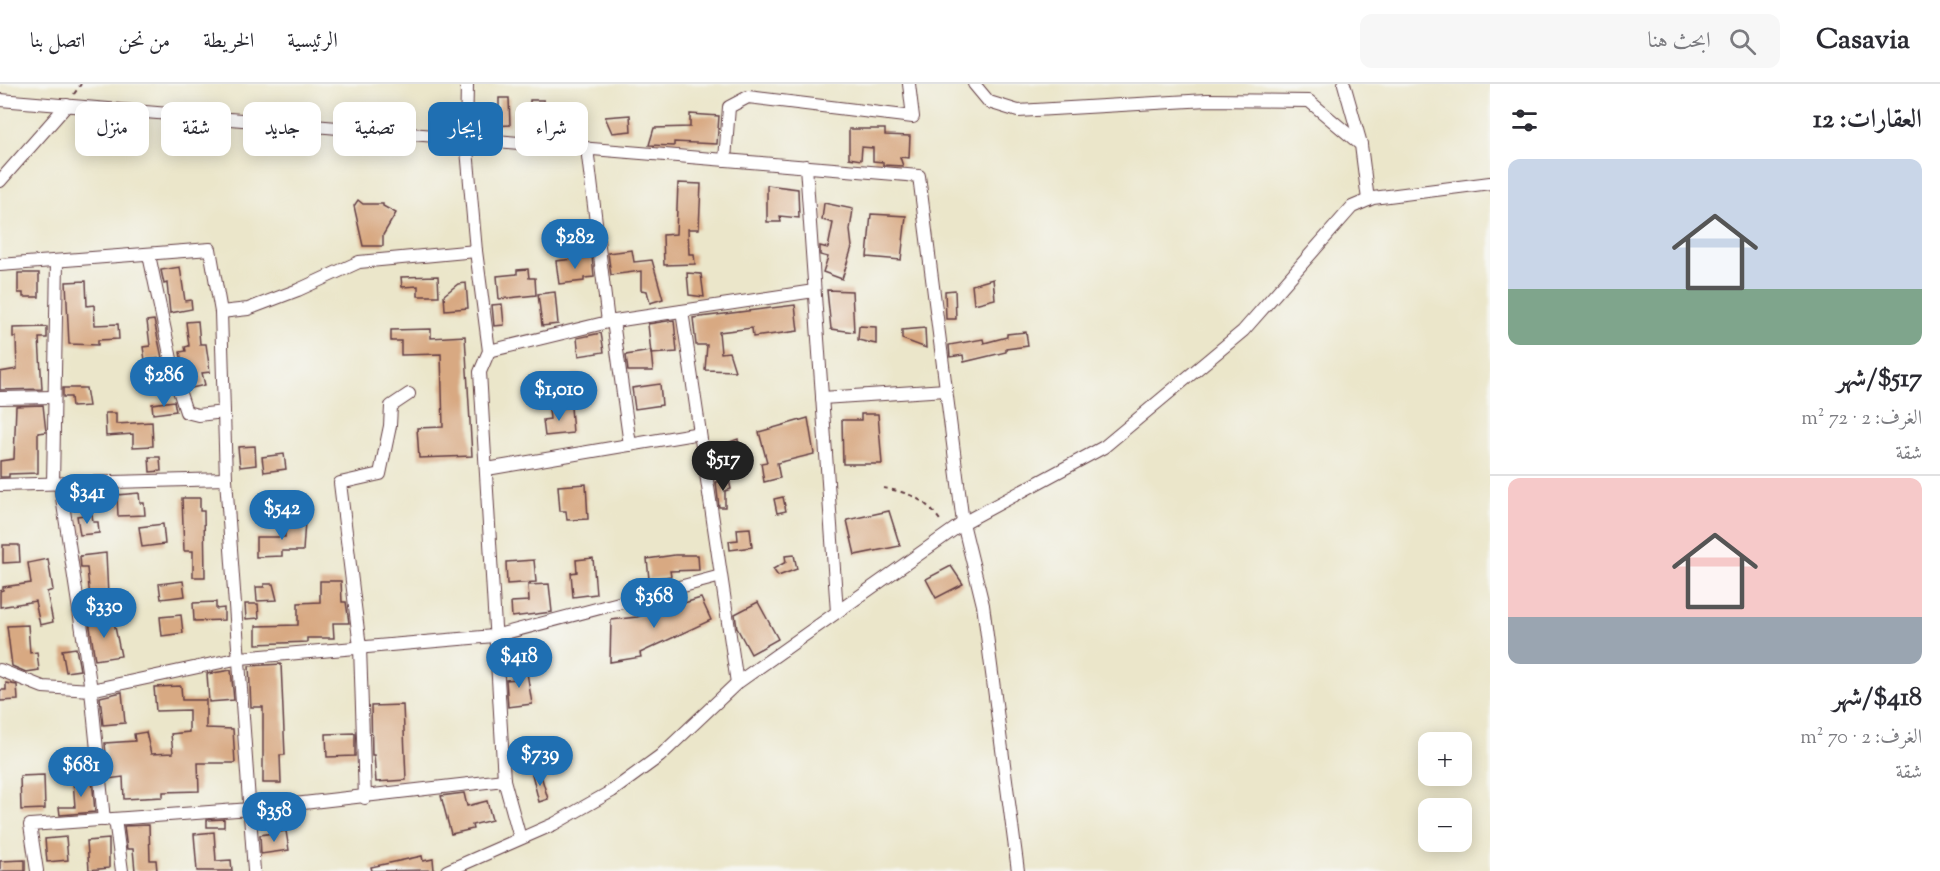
<!DOCTYPE html>
<html lang="ar">
<head>
<meta charset="utf-8">
<style>
	:root { --surface:#fff; --page:#f7f7f7; --text:#2b2b33; --muted:#7c7c81; --line:#e1e1e2; --accent:#1f6fb2 }
	body { margin:0; font-family:"Sorts Mill Goudy",Amiri,serif; background:var(--page); color:var(--text); direction:rtl; height:100vh; display:flex; flex-direction:column; font-size:22px; white-space:nowrap }
	* { box-sizing:border-box; margin:0 }
	p { font-size:20px; color:var(--muted) }
	.icon { flex:none; width:33px; height:33px; fill:none; stroke:currentColor; stroke-width:2; stroke-linecap:round; stroke-linejoin:round }
	.map { position:relative; flex:1; overflow:hidden; direction:ltr }
	.sheet { display:flex; flex-direction:column; background:var(--surface); width:450px }
	.sheet>* { flex:none }
	.guide { position:absolute; left:18px; top:18px; width:570px; height:54px; direction:rtl; display:flex; gap:12px }
	.fabs { position:absolute; left:1418px; top:648px; display:grid; gap:12px }
	.fabs a { display:grid; place-items:center; width:54px; height:54px; border-radius:12px; background:var(--surface); box-shadow:0 3px 15px #0003; font-size:30px }
	.price { position:absolute; translate:-50% -51px; padding:0 14px; border-radius:21px; background:var(--accent); color:#fff; font-size:20px; line-height:39px; filter:drop-shadow(0 2px 3px #0008) }
	.price::after { content:''; position:absolute; left:50%; top:36px; width:18px; height:14px; margin-left:-9px; background:inherit; clip-path:polygon(0 0,100% 0,50% 100%) }
	.price.selected { background:#222; color:#fff }
	ul { padding:0; list-style:none }
	li { display:grid; align-content:center; gap:12px; height:318px; padding:0 18px }
	li+li { border-top:2px solid var(--line) }
	li span { display:grid; place-items:center; height:186px; border-radius:12px; color:#555 }
	li>.icon { margin-inline-start:auto }
	span .icon { width:108px; height:108px; fill:#fffc; stroke-width:1 }
	li b { font-size:26px }
	h2 { display:flex; justify-content:space-between; align-items:center; height:72px; padding:0 18px; font-size:26px }
	.chip { padding:0 21px; border-radius:12px; background:var(--surface); box-shadow:0 3px 15px #0003; font-size:21px; line-height:54px }
	.chip.selected { background:var(--accent); color:#fff }
	header { display:flex; align-items:center; gap:36px; box-sizing:border-box; height:84px; padding:0 30px; background:var(--surface); border-bottom:2px solid var(--line) }
	header strong { font-size:28px }
	nav { display:flex; gap:33px; margin-inline-start:auto; font-size:21px }
	.search { width:420px; height:54px; background:var(--page); display:flex; align-items:center; gap:15px; box-sizing:border-box; padding:0 21px; border-radius:12px; color:var(--muted); font-size:22px }
	main { display:flex; flex:1; min-height:0 }
	.map>svg:first-child { display:block }
	.building { fill:#d8a982 }
	.lines { fill:none; stroke-linecap:round; stroke-linejoin:round }
	.minor-casing { stroke:#623d43; stroke-width:14 }
	.path { stroke:#623d43; stroke-width:2; stroke-dasharray:4.5 4.5; stroke-linecap:butt }
	.minor { stroke:#fff; stroke-width:12 }
</style>
</head>
<body>
<header>
<strong>Casavia</strong>
<div class="search"><svg class="icon" aria-label="search" viewBox="0 0 24 24"><circle cx="10" cy="10" r="6"/><path d="M15 15l6 6"/></svg>ابحث هنا</div>
<nav><a>الرئيسية</a><a>الخريطة</a><a>من نحن</a><a>اتصل بنا</a></nav>
</header>
<main>
<section class="sheet">
<h2>العقارات: 12<svg class="icon" aria-label="filters" viewBox="0 0 24 24"><path d="M4 7h16M4 17h16"/><circle cx="9" cy="7" r="2"/><circle cx="15" cy="17" r="2"/></svg></h2>
<ul>
<li><span style="background:linear-gradient(#c9d6e8 70%,#7fa58c 0)"><svg class="icon" aria-label="home" viewBox="0 0 24 24"><path d="M3 11l9-7 9 7M6 9v11h12V9"/></svg></span><div><b>$517/شهر</b><p>الغرف: 2 · 72 m²</p><p>شقة</p></div></li>
<li><span style="background:linear-gradient(#f6c9c9 75%,#9aa5b1 0)"><svg class="icon" aria-label="home" viewBox="0 0 24 24"><path d="M3 11l9-7 9 7M6 9v11h12V9"/></svg></span><div><b>$418/شهر</b><p>الغرف: 2 · 70 m²</p><p>شقة</p></div></li>
</ul>
</section>
<div class="map">
<svg width="1490" height="787" viewBox="0 0 1490 787">
	<rect width="100%" height="100%" fill="#f6f6f2"/>
	<filter id="ink" filterUnits="userSpaceOnUse"><feTurbulence type="fractalNoise" baseFrequency=".0167" numOctaves="2"/><feDisplacementMap in="SourceGraphic" scale="12" xChannelSelector="R" yChannelSelector="G"/><feConvolveMatrix kernelMatrix="1 2 1 2 8 2 1 2 1" color-interpolation-filters="sRGB"/></filter>
	<filter id="wash" filterUnits="userSpaceOnUse"><feTurbulence type="fractalNoise" baseFrequency=".008" numOctaves="4" result="noise"/><feDisplacementMap in="SourceGraphic" scale="24" xChannelSelector="R" yChannelSelector="G"/><feGaussianBlur stdDeviation="1.35" result="paint"/><feColorMatrix in="noise" values="0 0 0 0 0 0 0 0 0 0 0 0 0 0 0 0 0 1.4 0 .05"/><feComposite in="paint" operator="in"/></filter>
	<g filter="url(#wash)">
		<rect width="100%" height="100%" fill="#ebe6ca"/>
		<g id="blocks">
			<g class="building">
				<path d="M499 14H509L510 41 478 43V34H487L499 22Z"/>
				<rect x="530" y="16" width="14" height="22"/>
				<path d="M565 30 566 39 549 41 548 32Z"/>
				<path d="M690 30 719 32 717 60 674 58V62L649 61 654 44 690 43Z"/>
				<path d="M630 31 631 47 612 49 605 33Z"/>
				<path d="M849 45H885V51L910 52 909 74 900 73 903 82 883 81V78L873 77V64L862 63 861 76 849 74Z"/>
				<path d="M678 99 701 100 699 145H688L689 170H694L695 180 664 181 663 151 676 150Z"/>
				<path d="M767 101 798 105 799 134 780 132 781 138H767Z"/>
				<path d="M358 116 363 120H383V122L396 129 383 151V162H363L354 122Z"/>
				<path d="M824 119 853 125 850 146 852 163 842 195 823 188 828 173 820 171V162L828 164 833 139 822 136Z"/>
				<path d="M871 130 906 132 901 176 867 173Z"/>
				<path d="M632 166 634 178 652 176 663 215 650 219 647 207 641 206V187L611 191 608 169Z"/>
				<path d="M592 173 594 193 584 194V197L559 200 556 177Z"/>
				<path d="M180 183 185 217 191 216 192 225 170 229 167 199 164 200 161 186Z"/>
				<path d="M528 185 529 194H535L536 211 499 215 497 192 517 190V186Z"/>
				<path d="M18 189H39V213H23V209H18Z"/>
				<path d="M687 189 701 190 704 213 689 211Z"/>
				<path d="M438 192 439 212H418V202L402 203 401 193Z"/>
				<path d="M993 195 995 215 974 220 972 201Z"/>
				<path d="M86 197 87 222 94 221 95 241 118 240 119 255 98 256V261L69 260 66 198Z"/>
				<path d="M466 199 468 224 445 226 444 211 458 200Z"/>
				<path d="M827 206 852 207 854 248 831 245Z"/>
				<path d="M955 206 956 235H946L945 207Z"/>
				<path d="M555 208 558 240 542 242 538 210Z"/>
				<path d="M502 220 504 241 494 242 492 221Z"/>
				<path d="M795 221 798 247 753 253 752 244 719 248 721 269 729 268 735 287 705 286 707 261H696L693 234Z"/>
				<path d="M154 236 162 274 145 276 143 263 150 262 147 237Z"/>
				<path d="M674 236 677 268 651 270 648 240Z"/>
				<path d="M198 237 200 260H206L210 288 202 289 205 301 187 305 180 268 186 267 185 263 189 262 186 238Z"/>
				<path d="M859 242 876 243V260L858 256Z"/>
				<path d="M47 243V254H39L42 305 0 306V288L17 285 16 253H13V244Z"/>
				<path d="M925 244 926 264 902 255V246Z"/>
				<path d="M431 245V254L465 252 472 372 419 374 417 344 443 343 441 270 401 271V257H391V246Z"/>
				<path d="M1026 248 1028 262 1006 265V268L964 278 963 271 950 273 949 261 983 255 984 259 1007 253V250Z"/>
				<path d="M601 249 604 268 579 272 577 254Z"/>
				<path d="M651 267 653 287H628L626 271Z"/>
				<rect x="573" y="290" width="9" height="12"/>
				<path d="M660 300 662 321 635 325 632 304Z"/>
				<path d="M63 304H86L89 322 72 323 71 313H63Z"/>
				<path d="M174 317 176 327 153 330 152 320Z"/>
				<path d="M43 321 46 348 38 349V389L9 390V393H0V377L14 375 16 322Z"/>
				<path d="M571 323 573 349 545 352 543 336 550 335 549 325Z"/>
				<path d="M105 329H116V340L152 338 153 362 133 363V350L106 352Z"/>
				<path d="M861 330H878L882 380H843L842 336H861Z"/>
				<path d="M808 334 814 370 777 379 780 394 764 398 761 379 767 378 759 348Z"/>
				<path d="M738 355 740 373 717 376 714 364Z"/>
				<path d="M255 362 256 381 240 383 238 363Z"/>
				<path d="M284 370 286 385 264 388 262 373Z"/>
				<path d="M149 373H160L161 387 150 388Z"/>
				<path d="M729 396 731 405 725 407V423H719L716 398Z"/>
				<path d="M586 400 588 435 567 436 566 427H560L558 402Z"/>
				<path d="M139 409 140 419H144L145 431 118 432 117 411Z"/>
				<path d="M783 413 786 427 777 429 774 415Z"/>
				<path d="M182 414H200V427H204L205 493H193V467H184Z"/>
				<path d="M262 419H274L275 431 256 432 255 422H262Z"/>
				<path d="M889 427 900 462 855 471 847 436Z"/>
				<path d="M92 430 93 438H98L99 449 80 451 77 432Z"/>
				<path d="M285 437H305L303 467H282V472L256 473V453H285Z"/>
				<path d="M163 440 165 460 142 463 139 443Z"/>
				<path d="M750 444 752 463 730 466 729 457 738 456 737 445Z"/>
				<path d="M3 461H19L20 478 3 479Z"/>
				<path d="M106 469 108 512 90 514 87 484H81L80 472Z"/>
				<path d="M675 471H698L699 486 670 487 671 492 649 495 647 475Z"/>
				<path d="M794 471 797 485 778 492 773 485 786 478 785 472Z"/>
				<path d="M593 474 596 510 573 513 571 489 577 488 576 476Z"/>
				<path d="M48 475 53 506 47 508 53 538 40 541 35 517 0 523V507L3 506V503L31 499 28 479Z"/>
				<path d="M534 476 536 498 507 500 506 478Z"/>
				<path d="M951 482 963 500 936 514 926 495Z"/>
				<path d="M183 497 185 512 161 515 159 500Z"/>
				<path d="M320 497H341L342 518H346L349 539H333L334 554H307V558L256 560V542L298 541V519L320 518Z"/>
				<path d="M264 500H273L277 516 257 517 256 503H264Z"/>
				<path d="M549 500 552 528 512 533 511 518 529 517 528 501Z"/>
				<path d="M701 514 711 536 640 569 641 573 610 578 611 536 637 533Z"/>
				<path d="M216 518V525L224 524V536L194 537 193 519Z"/>
				<path d="M758 518 778 555 751 570 737 544 735 530Z"/>
				<path d="M245 520H258L259 534 246 535Z"/>
				<path d="M181 531 183 549 162 552 160 533Z"/>
				<path d="M106 533 114 538 121 572 95 576 89 536Z"/>
				<path d="M28 541 30 569 37 568 39 586 26 588 12 582 7 542Z"/>
				<path d="M76 564 80 586 66 588 62 566Z"/>
				<path d="M281 580 285 671H280L281 699H263V623H251L249 582Z"/>
				<path d="M526 582 532 620 508 623 506 596 517 595 516 584Z"/>
				<path d="M231 586 234 616 209 618 207 590Z"/>
				<path d="M6 599 17 601 18 616 0 617V606H6Z"/>
				<path d="M181 602 182 616H206V644L233 645 235 679H198L199 707 163 708V713L124 715 123 693 108 695 105 659 135 657 134 650 146 648 151 670 173 669 171 650 189 648V626L156 627 154 603Z"/>
				<path d="M122 608 125 639 103 641 100 613Z"/>
				<path d="M403 621 406 696 376 698 374 671H372L371 622Z"/>
				<path d="M355 649V672L327 673 326 650Z"/>
				<path d="M540 688 548 715 539 718 532 690Z"/>
				<path d="M44 691 45 725 21 726 20 692Z"/>
				<path d="M92 695 95 728 60 731 59 723H75L73 696Z"/>
				<path d="M464 709 467 722 487 717 492 736 472 741 473 745 451 750 441 712Z"/>
				<path d="M224 735V743H207V736Z"/>
				<path d="M149 741 150 776H156L157 787H135L133 765H127L124 742Z"/>
				<path d="M286 747 289 766 261 770 260 751Z"/>
				<path d="M214 748 216 777 231 776 232 787H197L194 750Z"/>
				<path d="M66 753 68 776 47 778 45 755Z"/>
				<path d="M109 755V784L89 786 87 757Z"/>
				<path d="M422 772 423 777 433 775 434 786 372 787 371 783Z"/>
				<path d="M25 776V787H0V777Z"/>
			</g>
		</g>
	</g>
	<g filter="url(#ink)">
		<use href="#blocks" fill-opacity="0" stroke="#623d43" stroke-width="1.5"/>
		<g class="lines">
			<defs>
				<g id="minor">
					<path d="M467 0 466 54 476 167 489 267 480 288 504 696 520 754"/>
					<path d="M974 0 989 18 1018 27 1207 16 1309 17 1361 61 1368 116"/>
					<path d="M1344 0 1361 60"/>
					<path d="M0 16 919 92 963 439 983 521 1018 787"/>
					<path d="M587 64 608 238"/>
					<path d="M725 76 729 23 748 13 913 33 909 0"/>
					<path d="M806 82 837 528"/>
					<path d="M0 97 67 21"/>
					<path d="M149 171 175 294 186 328 198 331 224 328"/>
					<path d="M0 181 210 165 221 228 226 395 254 787"/>
					<path d="M682 227 737 599"/>
					<path d="M221 228 248 225 298 206 359 178 476 167"/>
					<path d="M613 237 630 361"/>
					<path d="M489 267 608 238 814 207"/>
					<path d="M0 314 54 313"/>
					<path d="M822 314 946 306"/>
					<path d="M487 385 700 349"/>
					<path d="M53 399 57 177"/>
					<path d="M60 400 91 606 104 736"/>
					<path d="M0 401 226 395"/>
					<path d="M0 586 43 603 91 606 240 574 494 552 721 492"/>
					<path d="M365 714 360 563 340 399 380 390 390 342 391 322 409 310"/>
					<path d="M115 735 122 787"/>
					<path d="M37 787 30 741 251 725 504 696"/>
					<path d="M447 787 554 740 612 707 660 672 737 599 963 439 1104 363 1243 247 1352 123 1373 114 1490 99"/>
				</g>
			</defs>
			<use href="#minor" class="minor-casing"/>
			<g class="path">
				<path d="M74 10 81 0"/>
				<path d="M883 404C912 409 925 415 942 439"/>
			</g>
			<use href="#minor" class="minor"/>
		</g>
	</g>
</svg>
<div class="fabs">
<a>+</a>
<a>−</a>
</div>
<b class="price" style="left:575px;top:186px">$282</b>
<b class="price" style="left:164px;top:324px">$286</b>
<b class="price" style="left:559px;top:338px">$1,010</b>
<b class="price selected" style="left:723px;top:408px">$517</b>
<b class="price" style="left:87px;top:441px">$341</b>
<b class="price" style="left:282px;top:457px">$542</b>
<b class="price" style="left:654px;top:545px">$368</b>
<b class="price" style="left:104px;top:555px">$330</b>
<b class="price" style="left:519px;top:605px">$418</b>
<b class="price" style="left:540px;top:703px">$739</b>
<b class="price" style="left:81px;top:714px">$681</b>
<b class="price" style="left:274px;top:759px">$358</b>
<div class="guide">
<a class="chip">شراء</a>
<a class="chip selected">إيجار</a>
<a class="chip">تصفية</a>
<a class="chip">جديد</a>
<a class="chip">شقة</a>
<a class="chip">منزل</a>
</div>
</div>
</main>
</body>
</html>
